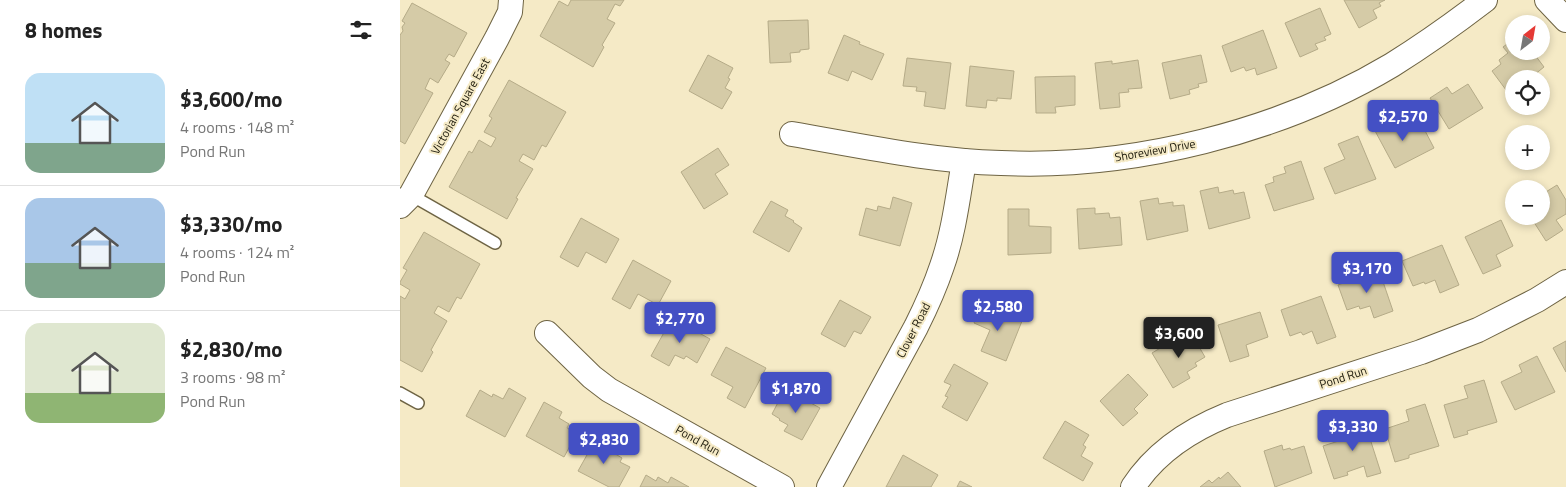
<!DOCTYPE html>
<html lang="en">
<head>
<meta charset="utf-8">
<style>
	:root { --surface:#fff; --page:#f2f2f2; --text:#222; --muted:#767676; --line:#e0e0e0; --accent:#4450c4 }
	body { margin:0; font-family:"Titillium Web",sans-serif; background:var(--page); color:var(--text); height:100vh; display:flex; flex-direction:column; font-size:19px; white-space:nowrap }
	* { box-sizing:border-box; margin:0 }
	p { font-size:16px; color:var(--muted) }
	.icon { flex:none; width:28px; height:28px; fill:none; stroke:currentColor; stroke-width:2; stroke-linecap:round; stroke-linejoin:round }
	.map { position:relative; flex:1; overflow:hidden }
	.panel { display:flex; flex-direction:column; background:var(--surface); width:400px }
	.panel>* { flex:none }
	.needle { width:32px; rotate:31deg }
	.buttons { position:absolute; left:1105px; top:15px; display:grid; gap:10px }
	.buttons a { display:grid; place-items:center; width:45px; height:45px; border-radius:50%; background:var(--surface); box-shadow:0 2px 8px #0003; font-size:25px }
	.price { position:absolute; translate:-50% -42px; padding:0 11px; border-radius:5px; background:var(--accent); color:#fff; font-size:16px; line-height:32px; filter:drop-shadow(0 1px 2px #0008) }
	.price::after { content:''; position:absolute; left:50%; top:30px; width:15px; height:11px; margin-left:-8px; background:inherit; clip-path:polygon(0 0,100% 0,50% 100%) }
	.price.current { background:#222; color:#fff }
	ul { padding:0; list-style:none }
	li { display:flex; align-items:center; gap:15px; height:125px; padding:0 25px }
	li+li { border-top:1px solid var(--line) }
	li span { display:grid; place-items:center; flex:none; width:140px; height:100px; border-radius:15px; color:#555 }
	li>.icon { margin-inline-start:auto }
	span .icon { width:60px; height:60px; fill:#fffc; stroke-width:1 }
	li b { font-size:21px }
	h2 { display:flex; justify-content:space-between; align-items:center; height:60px; padding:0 25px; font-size:21px }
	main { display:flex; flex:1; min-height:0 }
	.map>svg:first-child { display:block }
	.building { fill:#d5cba7; stroke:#b5ab88 }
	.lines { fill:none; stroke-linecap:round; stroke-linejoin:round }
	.service-casing { stroke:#6e6444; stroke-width:14 }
	.minor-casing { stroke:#6e6444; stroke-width:26 }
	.service { stroke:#fff; stroke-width:11 }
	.minor { stroke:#fff; stroke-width:24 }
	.labels { text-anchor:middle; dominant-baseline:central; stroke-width:4; stroke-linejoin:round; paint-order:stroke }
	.street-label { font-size:12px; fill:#1d1a0c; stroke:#f5eac6 }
</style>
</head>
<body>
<main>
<section class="panel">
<h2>8 homes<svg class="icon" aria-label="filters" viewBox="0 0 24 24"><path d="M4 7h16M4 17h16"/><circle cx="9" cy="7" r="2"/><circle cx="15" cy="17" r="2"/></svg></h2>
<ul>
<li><span style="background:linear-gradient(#bfe0f5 70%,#7fa58c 0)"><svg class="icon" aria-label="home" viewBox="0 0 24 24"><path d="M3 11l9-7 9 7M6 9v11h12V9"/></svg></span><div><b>$3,600/mo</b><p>4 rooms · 148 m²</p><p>Pond Run</p></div></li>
<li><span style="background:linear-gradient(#a9c7e8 65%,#7fa58c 0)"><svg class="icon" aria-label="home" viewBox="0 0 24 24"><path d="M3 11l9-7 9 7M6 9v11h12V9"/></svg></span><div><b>$3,330/mo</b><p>4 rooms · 124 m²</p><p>Pond Run</p></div></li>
<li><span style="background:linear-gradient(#dfe7d0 70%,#8fb573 0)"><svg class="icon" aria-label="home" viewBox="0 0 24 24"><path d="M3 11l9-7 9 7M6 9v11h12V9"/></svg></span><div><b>$2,830/mo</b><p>3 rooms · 98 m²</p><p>Pond Run</p></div></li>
</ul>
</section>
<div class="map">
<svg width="1166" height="487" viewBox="0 0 1166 487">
	<rect width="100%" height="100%" fill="#f5eac6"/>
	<g class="building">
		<path d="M171 0H224L220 6 215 4 207 19 215 23 202 45 204 47 193 67 140 36 159 1 168 6Z"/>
		<path d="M944 0H985L979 3 981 6 973 10 977 18 959 28Z"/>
		<path d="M12 3 67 33 54 57 49 54 45 60 50 63 38 83 30 78 25 89 33 93 5 144 0 141V35L3 31 2 27 5 23 2 21Z"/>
		<path d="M920 8 931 34 924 37 926 40 915 44 918 49 900 57 885 23Z"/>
		<path d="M408 20 409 49 400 50V52L390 53 391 62 370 63 368 21Z"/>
		<path d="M863 30 877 68 857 75 855 68 846 71 844 67 831 72 822 46Z"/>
		<path d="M444 35 460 42 459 44 484 54 472 80 452 71 448 81 428 73Z"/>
		<path d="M1114 39V51H1132L1144 67 1129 79H1114V90L1109 94 1092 71 1101 64 1099 60 1108 53 1103 47Z"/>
		<path d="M308 55 333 68 328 78 330 79 325 88 332 92 322 109 289 91Z"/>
		<path d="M801 55 807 82 798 84 799 87 789 90 790 94 770 99 762 63Z"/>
		<path d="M507 58 551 63 545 109 524 106 526 92 516 91 517 87 503 86Z"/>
		<path d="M738 60 742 88 728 89 729 92 719 93 720 107 700 109 695 63 712 61V64Z"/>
		<path d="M570 66 614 71 611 99 597 98V101L587 100 586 108 566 106Z"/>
		<path d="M675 76V105L655 107 656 113H636L635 77Z"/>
		<path d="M109 80 166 112 146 147 142 145 134 160 123 154 119 161 133 169 116 198 118 199 107 219 49 187 69 151 72 153 79 140 91 147 96 138 84 132 92 118 89 116Z"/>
		<path d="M1068 84 1083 108 1049 129 1030 98 1047 87 1052 94Z"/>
		<path d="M992 119 1000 134 1021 123 1034 148 995 168 974 129Z"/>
		<path d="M958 136 976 179 935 194 924 168 945 159 938 144Z"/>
		<path d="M318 148 329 165 315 174 328 194 304 209 281 172Z"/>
		<path d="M901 161 914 199 874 211 865 185 874 182 873 177 886 173 884 167Z"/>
		<path d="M1157 185 1166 200V214L1156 220 1163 230 1146 241 1130 216H1141V195Z"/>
		<path d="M818 187 819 193 833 190 834 194 844 192 850 218 809 229 800 191Z"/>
		<path d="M493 197 512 203 500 246 459 235 466 208 477 211 478 206 490 209Z"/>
		<path d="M758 198 759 204 773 202V206L784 205 788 231 747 240 740 201Z"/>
		<path d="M371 201 388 210 385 216 394 221 393 222 402 228 389 252 353 232Z"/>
		<path d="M695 208V214L709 213 710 218 720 217 722 245 679 249 677 209Z"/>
		<path d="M608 209H629V226L651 227V253L608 255Z"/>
		<path d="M181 218 219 239 206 263 186 252 178 267 160 257Z"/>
		<path d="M1101 220 1113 246 1096 255 1101 266 1083 274 1065 237Z"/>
		<path d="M24 232 80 264 61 299 57 297 49 312 38 306 34 313 47 321 31 350 33 352 22 372 0 360V296L5 299 10 290 0 284V282L7 270 3 268Z"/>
		<path d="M1042 245 1059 285 1040 293 1035 280 1025 284 1024 282 1013 286 1002 261Z"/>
		<path d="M233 260 271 281 258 305 238 294 230 309 212 299Z"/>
		<path d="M979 270 993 311 974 318 970 306 960 309 959 306 947 310 938 285Z"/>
		<path d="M921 296 936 337 917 344 912 331 903 335 901 332 890 336 881 310Z"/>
		<path d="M440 300 471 317 461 334 454 331 445 347 421 334Z"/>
		<path d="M582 305 622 321 606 361 581 351 590 330 574 323Z"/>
		<path d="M860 312 868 337 846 345 849 356 830 362 818 325Z"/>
		<path d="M272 318 310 339 297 363 286 356 284 359 275 355 269 366 251 356Z"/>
		<path d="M791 333 805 357 795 363 797 366 787 372 790 378 773 388 752 353 767 344 769 346Z"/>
		<path d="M1166 341V372L1153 348Z"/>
		<path d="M326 347 366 368 345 408 327 398 333 387 311 375Z"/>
		<path d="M1137 356 1155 392 1115 410 1101 382 1122 372 1119 365Z"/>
		<path d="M554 364 588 383 567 421 542 407 548 397 545 396 551 385 544 382Z"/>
		<path d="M728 374 748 395 734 409 738 413 723 426 700 401Z"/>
		<path d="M1084 380 1097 422 1067 431 1068 434 1054 438 1044 405 1068 398 1064 386Z"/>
		<path d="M109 388 126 398 105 437 66 416 80 390 92 397 93 394 103 399Z"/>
		<path d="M385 389 420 408 402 440 384 431 388 425 379 420 380 419 372 414Z"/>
		<path d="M144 402 162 412 159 418 169 424 167 428 177 433 164 457 126 436Z"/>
		<path d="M1025 404 1039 446 1009 455V458L995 462 985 429 1009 421 1006 410Z"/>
		<path d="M964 420 981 473 967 477 964 466 947 472 948 475 934 479 923 446 948 438 944 426Z"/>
		<path d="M665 421 689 435 683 445 686 447 681 456 693 463 683 481 643 458Z"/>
		<path d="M197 437 215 446 212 452 222 458 220 462 230 467 219 487H209L178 471Z"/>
		<path d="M882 445 883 450 890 448 891 450 904 446 912 473 875 487 864 451Z"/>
		<path d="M503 455 538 475 531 487H486Z"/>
		<path d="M828 472 841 487H800L809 480 812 483 819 477 820 479Z"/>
		<path d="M246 475 256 481 258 477 268 483 271 477 289 487H240Z"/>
		<path d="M560 481 572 487H557Z"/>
	</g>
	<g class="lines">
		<defs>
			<g id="service">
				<path d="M11 195 95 243"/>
				<path d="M0 393 18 403"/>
			</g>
			<g id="minor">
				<path d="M1147 0 1166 20"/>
				<path d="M392 134C462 146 531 161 601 163 732 169 880 132 992 65 1024 45 1055 23 1085 0"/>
				<path d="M0 206 11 195 97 38 110 12 111 0"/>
				<path d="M147 333 192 377 209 390 382 487"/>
				<path d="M429 487 516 327C526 307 535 287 542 266 554 232 558 196 564 161"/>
				<path d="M733 487C755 453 790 430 827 415L1021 352 1078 330 1137 300 1166 282"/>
			</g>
		</defs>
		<use href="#service" class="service-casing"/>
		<use href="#minor" class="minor-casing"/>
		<use href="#service" class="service"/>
		<use href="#minor" class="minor"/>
	</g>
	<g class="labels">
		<g class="street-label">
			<text transform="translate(60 106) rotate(-61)">Victorian Square East</text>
			<text transform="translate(755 150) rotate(-10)">Shoreview Drive</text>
			<text transform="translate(513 330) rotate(-63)">Clover Road</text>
			<text transform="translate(943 377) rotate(-18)">Pond Run</text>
			<text transform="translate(298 440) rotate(29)">Pond Run</text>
		</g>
	</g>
</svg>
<div class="buttons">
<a><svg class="needle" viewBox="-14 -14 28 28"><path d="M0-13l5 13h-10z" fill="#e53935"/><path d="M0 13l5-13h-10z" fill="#767676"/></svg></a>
<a><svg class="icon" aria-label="locate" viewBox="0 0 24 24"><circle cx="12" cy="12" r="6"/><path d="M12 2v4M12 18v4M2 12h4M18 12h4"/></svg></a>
<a>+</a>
<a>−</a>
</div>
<b class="price" style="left:1003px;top:142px">$2,570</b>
<b class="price" style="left:967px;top:294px">$3,170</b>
<b class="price" style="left:598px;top:332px">$2,580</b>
<b class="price" style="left:280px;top:344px">$2,770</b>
<b class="price current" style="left:779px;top:359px">$3,600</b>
<b class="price" style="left:396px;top:414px">$1,870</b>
<b class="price" style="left:953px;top:452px">$3,330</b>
<b class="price" style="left:204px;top:465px">$2,830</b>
</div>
</main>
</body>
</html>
